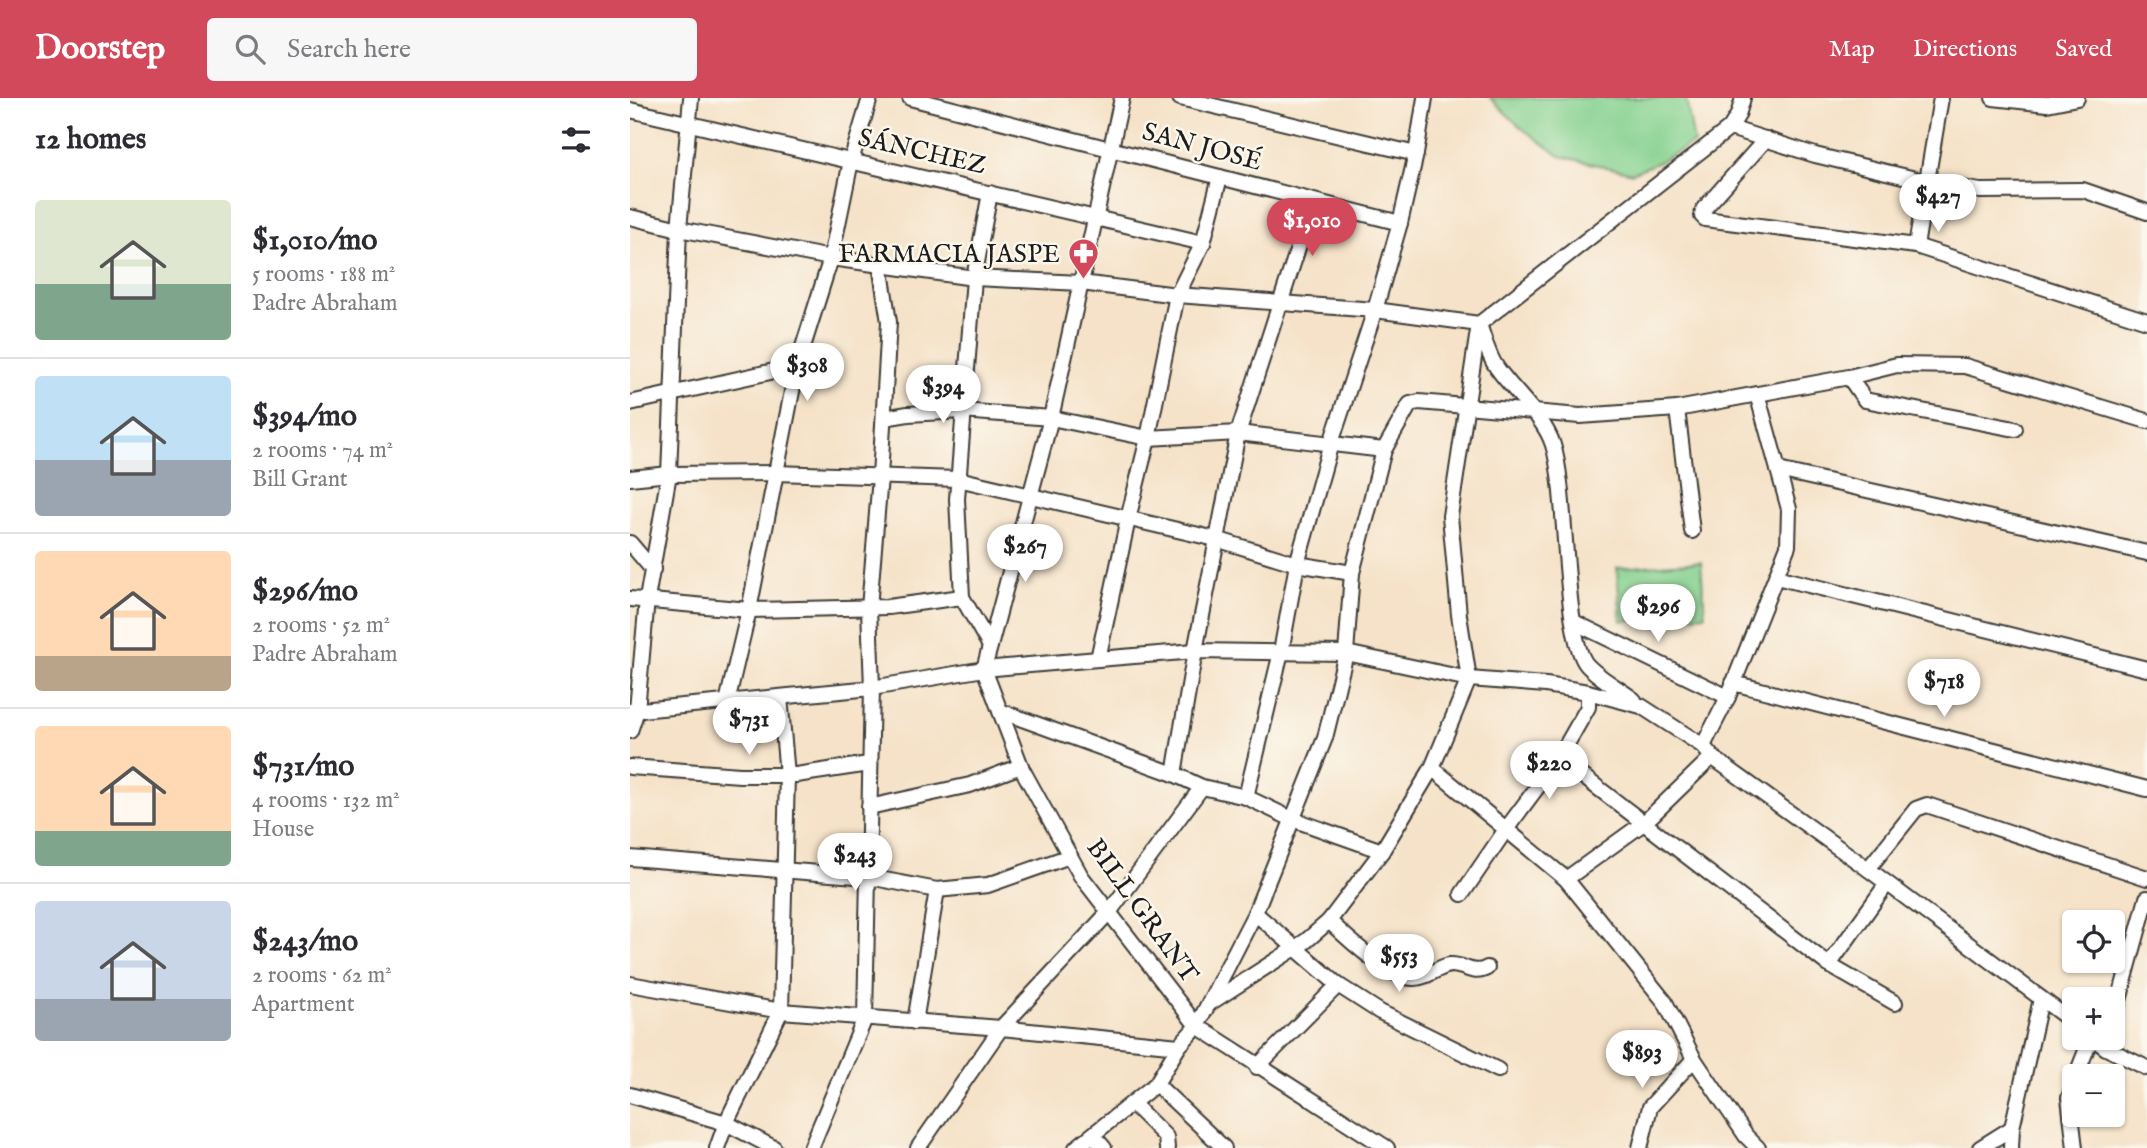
<!DOCTYPE html>
<html lang="en">
<head>
<meta charset="utf-8">
<style>
	:root { --surface:#fff; --page:#f7f7f7; --text:#2b2b33; --muted:#7c7c81; --line:#e1e1e2; --accent:#d1495b }
	body { margin:0; font-family:"IM FELL English",serif; background:var(--page); color:var(--text); height:100vh; display:flex; flex-direction:column; font-size:26px; white-space:nowrap }
	* { box-sizing:border-box; margin:0 }
	p { font-size:23px; color:var(--muted) }
	.icon { flex:none; width:38px; height:38px; fill:none; stroke:currentColor; stroke-width:2; stroke-linecap:round; stroke-linejoin:round }
	.map { position:relative; flex:1; overflow:hidden }
	.panel { display:flex; flex-direction:column; background:var(--surface); width:630px }
	.panel>* { flex:none }
	.fabs { position:absolute; left:1432px; top:812px; display:grid; gap:14px }
	.fabs a { display:grid; place-items:center; width:63px; height:63px; border-radius:7px; background:var(--surface); box-shadow:0 2px 5px #0004; font-size:35px }
	.price { position:absolute; translate:-50% -60px; padding:0 16px; border-radius:24px; background:#fff; color:#222; font-size:23px; line-height:46px; filter:drop-shadow(0 2px 4px #0008) }
	.price::after { content:''; position:absolute; left:50%; top:42px; width:21px; height:16px; margin-left:-10px; background:inherit; clip-path:polygon(0 0,100% 0,50% 100%) }
	.price.current { background:var(--accent); color:#fff }
	ul { padding:0; list-style:none }
	li { display:flex; align-items:center; gap:21px; height:175px; padding:0 35px }
	li+li { border-top:2px solid var(--line) }
	li span { display:grid; place-items:center; flex:none; width:196px; height:140px; border-radius:7px; color:#555 }
	li>.icon { margin-inline-start:auto }
	span .icon { width:84px; height:84px; fill:#fffc; stroke-width:1 }
	li b { font-size:30px }
	h2 { display:flex; justify-content:space-between; align-items:center; height:84px; padding:0 35px; font-size:30px }
	header { display:flex; align-items:center; gap:42px; box-sizing:border-box; height:98px; padding:0 35px; background:var(--accent); color:#fff }
	header strong { font-size:33px }
	nav { display:flex; gap:38px; margin-inline-start:auto; font-size:24px }
	.search { width:490px; height:63px; background:var(--page); display:flex; align-items:center; gap:18px; box-sizing:border-box; padding:0 24px; border-radius:7px; color:var(--muted); font-size:26px }
	main { display:flex; flex:1; min-height:0 }
	.map>svg:first-child { display:block }
	.grass { fill:#85d18f; stroke:#507656; stroke-width:2 }
	.lines { fill:none; stroke-linecap:round; stroke-linejoin:round }
	.minor-casing { stroke:#3d3a36; stroke-width:18 }
	.minor { stroke:#fff; stroke-width:14 }
	.labels { text-anchor:middle; dominant-baseline:central; stroke-width:5; stroke-linejoin:round; paint-order:stroke }
	.street-label { font-size:26px; fill:#1c1c1c; stroke:#fbf7ec }
	.poi-label { font-size:26px; fill:#1c1c1c; stroke:#fbf7ec; text-anchor:end }
</style>
</head>
<body>
<header>
<strong>Doorstep</strong>
<div class="search"><svg class="icon" aria-label="search" viewBox="0 0 24 24"><circle cx="10" cy="10" r="6"/><path d="M15 15l6 6"/></svg>Search here</div>
<nav><a>Map</a><a>Directions</a><a>Saved</a></nav>
</header>
<main>
<section class="panel">
<h2>12 homes<svg class="icon" aria-label="filters" viewBox="0 0 24 24"><path d="M4 7h16M4 17h16"/><circle cx="9" cy="7" r="2"/><circle cx="15" cy="17" r="2"/></svg></h2>
<ul>
<li><span style="background:linear-gradient(#dfe7d0 60%,#7fa58c 0)"><svg class="icon" aria-label="home" viewBox="0 0 24 24"><path d="M3 11l9-7 9 7M6 9v11h12V9"/></svg></span><div><b>$1,010/mo</b><p>5 rooms · 188 m²</p><p>Padre Abraham</p></div></li>
<li><span style="background:linear-gradient(#bfe0f5 60%,#9aa5b1 0)"><svg class="icon" aria-label="home" viewBox="0 0 24 24"><path d="M3 11l9-7 9 7M6 9v11h12V9"/></svg></span><div><b>$394/mo</b><p>2 rooms · 74 m²</p><p>Bill Grant</p></div></li>
<li><span style="background:linear-gradient(#ffd9b3 75%,#b9a48a 0)"><svg class="icon" aria-label="home" viewBox="0 0 24 24"><path d="M3 11l9-7 9 7M6 9v11h12V9"/></svg></span><div><b>$296/mo</b><p>2 rooms · 52 m²</p><p>Padre Abraham</p></div></li>
<li><span style="background:linear-gradient(#ffd9b3 75%,#7fa58c 0)"><svg class="icon" aria-label="home" viewBox="0 0 24 24"><path d="M3 11l9-7 9 7M6 9v11h12V9"/></svg></span><div><b>$731/mo</b><p>4 rooms · 132 m²</p><p>House</p></div></li>
<li><span style="background:linear-gradient(#c9d6e8 70%,#9aa5b1 0)"><svg class="icon" aria-label="home" viewBox="0 0 24 24"><path d="M3 11l9-7 9 7M6 9v11h12V9"/></svg></span><div><b>$243/mo</b><p>2 rooms · 62 m²</p><p>Apartment</p></div></li>
</ul>
</section>
<div class="map">
<svg width="1517" height="1050" viewBox="0 0 1517 1050">
	<rect width="100%" height="100%" fill="#fbf7ec"/>
	<filter id="ink" filterUnits="userSpaceOnUse"><feTurbulence type="fractalNoise" baseFrequency=".0143" numOctaves="2"/><feDisplacementMap in="SourceGraphic" scale="14" xChannelSelector="R" yChannelSelector="G"/><feConvolveMatrix kernelMatrix="1 2 1 2 8 2 1 2 1" color-interpolation-filters="sRGB"/></filter>
	<filter id="wash" filterUnits="userSpaceOnUse"><feTurbulence type="fractalNoise" baseFrequency=".00686" numOctaves="4" result="noise"/><feDisplacementMap in="SourceGraphic" scale="28" xChannelSelector="R" yChannelSelector="G"/><feGaussianBlur stdDeviation="1.57" result="paint"/><feColorMatrix in="noise" values="0 0 0 0 0 0 0 0 0 0 0 0 0 0 0 0 0 1.4 0 .05"/><feComposite in="paint" operator="in"/></filter>
	<g filter="url(#wash)">
		<rect width="100%" height="100%" fill="#f5e2c8"/>
		<g class="grass">
			<path d="M860 0H1056L1064 45 1029 64 1002 75 930 58 889 28Z"/>
			<path d="M1071 464 1075 517 991 523 987 470Z"/>
		</g>
	</g>
	<g filter="url(#ink)">
		<g class="lines">
			<defs>
				<g id="minor">
					<path d="M280 0 770 125"/>
					<path d="M492 0 421 320 354 571 392 671 451 778 567 928 757 1050"/>
					<path d="M550 0 786 56"/>
					<path d="M1363 0 1417 6 1447 0"/>
					<path d="M0 12 573 145"/>
					<path d="M1100 30 1185 57 1298 84 1350 93 1453 92 1517 114"/>
					<path d="M1136 41 1073 112 1072 118 1075 121 1286 148 1517 223"/>
					<path d="M360 95 344 180 327 401 332 499 360 548"/>
					<path d="M0 119 49 131 201 160 344 180 451 185 547 197 745 212 849 226C854 240 858 258 867 270 884 294 915 320 923 347 938 393 933 540 957 567 970 581 990 591 1004 602"/>
					<path d="M1286 148 1311 0"/>
					<path d="M1219 279 1235 302 1385 331"/>
					<path d="M0 305 167 268"/>
					<path d="M1047 311 1062 433"/>
					<path d="M254 320 278 316 332 313 421 320 518 340 608 335 754 352"/>
					<path d="M1148 372 1517 455"/>
					<path d="M0 380 39 376 145 375 328 381 586 441 667 466 722 475"/>
					<path d="M0 445 23 472"/>
					<path d="M1146 479 1517 571"/>
					<path d="M0 501 119 512 258 509 332 499"/>
					<path d="M944 524 1098 599"/>
					<path d="M468 561 498 421 518 340 547 197 573 145 590 79"/>
					<path d="M1103 585 1517 691"/>
					<path d="M97 604 119 512 167 268 201 160 221 63 240 0"/>
					<path d="M0 613 242 590 354 571 468 561 565 553 716 555 839 581 916 587 958 594 1011 608 1073 648 1082 659 1238 771 1444 925"/>
					<path d="M370 613 544 676 572 689 616 699 662 721 752 753"/>
					<path d="M0 633 7 612 17 501 39 376 49 131 61 0"/>
					<path d="M1073 648 1098 599 1158 448 1159 411 1127 296"/>
					<path d="M929 660 1199 867 1265 905"/>
					<path d="M0 669 110 677H166L239 666"/>
					<path d="M802 670 936 781 1035 904 1064 961 1116 1038 1128 1050"/>
					<path d="M544 676 565 553 608 335 683 104"/>
					<path d="M616 699 651 554 667 466 701 345 745 212 770 125 786 56 795 0"/>
					<path d="M239 709 340 687 391 668"/>
					<path d="M0 760 239 779 307 792 358 787 440 758"/>
					<path d="M1238 771 1286 711 1297 707 1517 780"/>
					<path d="M936 781 1015 724 1082 659"/>
					<path d="M832 796 877 730 929 660 958 609V594"/>
					<path d="M625 815 708 887 750 914 868 972"/>
					<path d="M699 823C716 839 760 881 784 880 798 880 807 869 820 867 834 866 843 878 857 870"/>
					<path d="M1199 867 1256 787"/>
					<path d="M0 886 151 913 371 930 549 948"/>
					<path d="M580 905 676 843 699 823 752 753 802 670 839 581 829 517 820 418 849 226 1100 30 1108 17 1113 0"/>
					<path d="M285 924 307 792"/>
					<path d="M1482 928 1517 800"/>
					<path d="M1463 940 1476 950 1517 970"/>
					<path d="M627 969 708 887"/>
					<path d="M1446 978 1461 940"/>
					<path d="M1444 985 1439 1000 1445 1050"/>
					<path d="M526 986 594 1050"/>
					<path d="M0 997 96 1025 144 1050"/>
					<path d="M502 1005 536 1039 537 1050"/>
					<path d="M463 1037 474 1050"/>
					<path d="M87 1050 96 1025 151 913 157 677 150 599"/>
					<path d="M181 1050 235 920 242 590 239 510 250 379 259 224 250 167"/>
					<path d="M288 1050 371 930 480 813 572 689"/>
					<path d="M446 1050 526 986 549 948 567 928 625 815 695 640 716 555 722 475 754 352 780 306 789 304 950 318 1047 311 1219 279 1267 267 1335 268 1517 323"/>
					<path d="M1010 1050 1020 1009 1064 961"/>
					<path d="M1350 1050 1382 1030"/>
					<path d="M1381 1050 1382 1030 1411 901"/>
				</g>
			</defs>
			<use href="#minor" class="minor-casing"/>
			<use href="#minor" class="minor"/>
		</g>
	</g>
	<defs>
		<symbol id="pharmacy-pin" viewBox="-11 -11 22 30"><path d="M0 17L-7.5 6A9.5 9.5 0 1 1 7.5 6Z" fill="#d1495b" stroke="#fbf7ec"/><path d="M-2-6h4v4h4v4h-4v4h-4v-4h-4v-4h4Z" fill="#fff"/></symbol>
	</defs>
	<g fill-rule="evenodd">
		<use href="#pharmacy-pin" x="436" y="138" width="35" height="47"/>
	</g>
	<g class="labels">
		<g class="street-label">
			<text transform="translate(572 49) rotate(15)">SAN JOSÉ</text>
			<text transform="translate(292 54) rotate(13)">SÁNCHEZ</text>
			<text transform="translate(512 813) rotate(54)">BILL GRANT</text>
		</g>
		<g class="poi-label">
			<text x="430" y="156">FARMACIA JASPE</text>
		</g>
	</g>
</svg>
<div class="fabs">
<a><svg class="icon" aria-label="locate" viewBox="0 0 24 24"><circle cx="12" cy="12" r="6"/><path d="M12 2v4M12 18v4M2 12h4M18 12h4"/></svg></a>
<a>+</a>
<a>−</a>
</div>
<b class="price" style="left:1308px;top:136px">$427</b>
<b class="price current" style="left:682px;top:160px">$1,010</b>
<b class="price" style="left:177px;top:305px">$308</b>
<b class="price" style="left:313px;top:327px">$394</b>
<b class="price" style="left:395px;top:486px">$267</b>
<b class="price" style="left:1028px;top:546px">$296</b>
<b class="price" style="left:1314px;top:621px">$718</b>
<b class="price" style="left:119px;top:659px">$731</b>
<b class="price" style="left:919px;top:703px">$220</b>
<b class="price" style="left:225px;top:795px">$243</b>
<b class="price" style="left:769px;top:896px">$553</b>
<b class="price" style="left:1012px;top:992px">$893</b>
</div>
</main>
</body>
</html>
